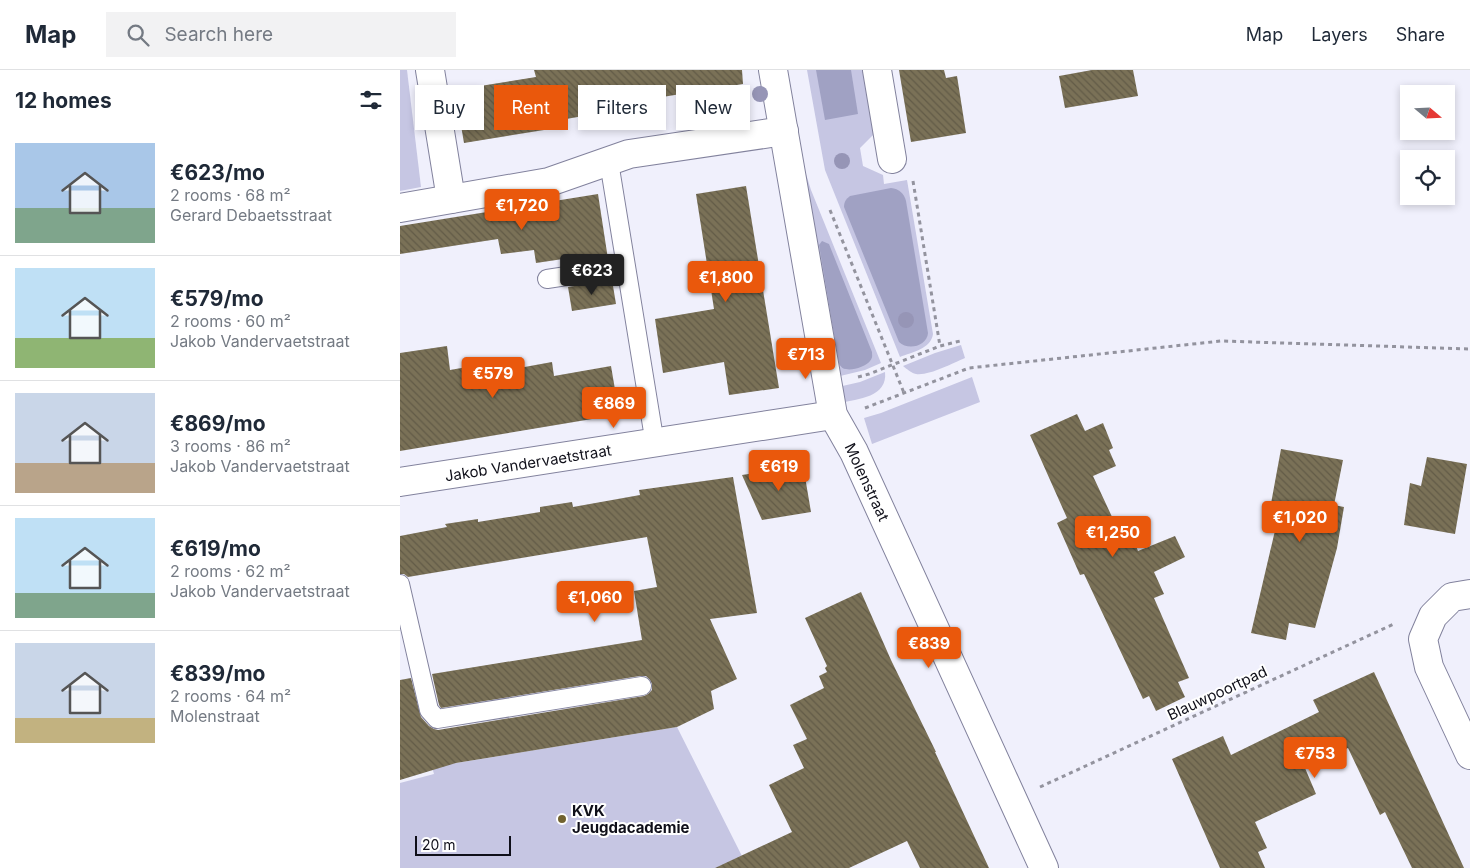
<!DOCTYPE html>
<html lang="en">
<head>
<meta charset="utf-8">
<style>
	:root { --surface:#fff; --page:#f2f2f3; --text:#1f2937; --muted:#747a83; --line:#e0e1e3; --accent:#ea580c }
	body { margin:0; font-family:Inter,sans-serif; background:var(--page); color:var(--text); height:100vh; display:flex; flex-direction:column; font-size:19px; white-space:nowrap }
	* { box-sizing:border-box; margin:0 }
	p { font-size:16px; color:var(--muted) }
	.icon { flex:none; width:28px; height:28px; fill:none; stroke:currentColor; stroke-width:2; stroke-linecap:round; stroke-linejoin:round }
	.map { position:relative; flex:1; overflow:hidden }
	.side { display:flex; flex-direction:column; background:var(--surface); width:400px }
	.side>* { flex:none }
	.hud { position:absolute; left:15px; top:15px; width:475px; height:45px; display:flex; gap:10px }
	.needle { width:32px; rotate:109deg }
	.tools { position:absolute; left:1000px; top:15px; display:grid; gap:10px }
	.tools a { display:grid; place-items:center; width:55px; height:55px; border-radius:0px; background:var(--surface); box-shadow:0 2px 8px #0003; font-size:25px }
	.scale { position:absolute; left:15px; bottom:12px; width:96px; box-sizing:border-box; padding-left:5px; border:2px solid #0f0f19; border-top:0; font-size:14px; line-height:18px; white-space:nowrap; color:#0f0f19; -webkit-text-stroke:4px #fff; paint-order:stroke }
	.price { position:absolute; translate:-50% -42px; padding:0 11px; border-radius:5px; background:var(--accent); color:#fff; font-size:16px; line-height:32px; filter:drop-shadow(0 1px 2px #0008) }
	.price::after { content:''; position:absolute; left:50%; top:30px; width:15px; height:11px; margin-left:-8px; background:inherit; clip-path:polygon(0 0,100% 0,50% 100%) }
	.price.on { background:#222; color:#fff }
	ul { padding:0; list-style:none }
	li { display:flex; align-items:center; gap:15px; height:125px; padding:0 15px }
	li+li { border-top:1px solid var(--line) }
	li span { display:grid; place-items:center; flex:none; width:140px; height:100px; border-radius:0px; color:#555 }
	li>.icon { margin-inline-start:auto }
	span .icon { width:60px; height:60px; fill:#fffc; stroke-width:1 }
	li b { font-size:21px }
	h2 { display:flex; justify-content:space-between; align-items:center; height:60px; padding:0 15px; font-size:21px }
	.tag { padding:0 18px; border-radius:0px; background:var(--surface); box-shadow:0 2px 8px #0003; font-size:18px; line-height:45px }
	.tag.on { background:var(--accent); color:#fff }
	header { display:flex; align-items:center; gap:30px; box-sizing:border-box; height:70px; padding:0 25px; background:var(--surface); border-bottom:1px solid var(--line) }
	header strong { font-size:24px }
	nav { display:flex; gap:28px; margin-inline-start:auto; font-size:18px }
	.search { width:350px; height:45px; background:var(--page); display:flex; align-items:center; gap:12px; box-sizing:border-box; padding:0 18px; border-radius:0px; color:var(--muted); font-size:19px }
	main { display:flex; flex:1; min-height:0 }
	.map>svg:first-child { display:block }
	.grass { fill:#c6c6e3 }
	.water { fill:#a0a1c3 }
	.building { fill:url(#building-back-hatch) }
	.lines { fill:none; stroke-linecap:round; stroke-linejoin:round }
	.lane-casing { stroke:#82829d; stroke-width:20 }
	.street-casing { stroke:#82829d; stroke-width:30 }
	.path { stroke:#93939e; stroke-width:3; stroke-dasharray:4 4; stroke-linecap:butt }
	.lane { stroke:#fff; stroke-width:18 }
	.street { stroke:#fff; stroke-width:28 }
	.tree { fill:#9695b6 }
	.poi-dot { fill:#71622f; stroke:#fff; stroke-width:2 }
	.labels { text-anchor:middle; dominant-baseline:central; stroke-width:4; stroke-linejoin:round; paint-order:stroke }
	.street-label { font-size:15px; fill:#0f0f19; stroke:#fff }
	.poi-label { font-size:15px; font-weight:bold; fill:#0f0f19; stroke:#fff; text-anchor:start }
</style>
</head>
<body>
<header>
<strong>Map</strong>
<div class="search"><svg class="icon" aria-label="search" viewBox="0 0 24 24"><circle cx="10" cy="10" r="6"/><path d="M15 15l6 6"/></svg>Search here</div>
<nav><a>Map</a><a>Layers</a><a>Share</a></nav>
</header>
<main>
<section class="side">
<h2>12 homes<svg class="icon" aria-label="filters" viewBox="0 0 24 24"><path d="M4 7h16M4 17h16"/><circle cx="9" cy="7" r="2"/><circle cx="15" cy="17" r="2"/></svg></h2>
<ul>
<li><span style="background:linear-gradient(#a9c7e8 65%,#7fa58c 0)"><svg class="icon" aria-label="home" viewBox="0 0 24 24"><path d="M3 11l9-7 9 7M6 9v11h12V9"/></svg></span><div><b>€623/mo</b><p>2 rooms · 68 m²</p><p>Gerard Debaetsstraat</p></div></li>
<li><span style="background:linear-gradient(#bfe0f5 70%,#8fb573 0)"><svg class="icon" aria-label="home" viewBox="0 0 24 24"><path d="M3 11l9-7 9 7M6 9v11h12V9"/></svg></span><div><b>€579/mo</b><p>2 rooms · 60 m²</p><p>Jakob Vandervaetstraat</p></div></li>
<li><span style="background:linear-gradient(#c9d6e8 70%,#b9a48a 0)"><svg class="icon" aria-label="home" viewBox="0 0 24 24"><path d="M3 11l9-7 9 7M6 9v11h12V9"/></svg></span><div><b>€869/mo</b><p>3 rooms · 86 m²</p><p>Jakob Vandervaetstraat</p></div></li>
<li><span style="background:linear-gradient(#bfe0f5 75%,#7fa58c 0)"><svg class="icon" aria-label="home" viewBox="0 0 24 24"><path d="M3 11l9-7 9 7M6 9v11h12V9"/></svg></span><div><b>€619/mo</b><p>2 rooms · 62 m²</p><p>Jakob Vandervaetstraat</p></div></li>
<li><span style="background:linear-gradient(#c9d6e8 75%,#c2b280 0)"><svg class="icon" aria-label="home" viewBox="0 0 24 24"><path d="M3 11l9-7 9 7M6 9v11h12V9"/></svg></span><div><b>€839/mo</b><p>2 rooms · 64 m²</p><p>Molenstraat</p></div></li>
</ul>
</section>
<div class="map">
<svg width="1070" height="798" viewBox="0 0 1070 798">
	<defs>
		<pattern id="building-back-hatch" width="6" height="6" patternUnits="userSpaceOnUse" patternTransform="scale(1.25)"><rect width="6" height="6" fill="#7a7157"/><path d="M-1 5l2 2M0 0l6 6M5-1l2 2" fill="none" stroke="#625b47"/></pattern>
	</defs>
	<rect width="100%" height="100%" fill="#f0f0fc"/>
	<g class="grass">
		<path d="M0 0H7L21 117 0 121Z"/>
		<path d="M407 0H465L475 63 460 78 463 96 483 105 484 114 507 110 533 264C531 279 512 282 500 287L425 100Z"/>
		<path d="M398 61 405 101 411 120 481 293 465 300 436 307 393 62Z"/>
		<path d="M561 275 565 288C553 293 529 306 516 304 511 303 507 299 503 296L535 283Z"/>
		<path d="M485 302C488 327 458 329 440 333L438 317 460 312Z"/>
		<path d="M572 307 580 332 472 374 464 348 481 343Z"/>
		<path d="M277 657 348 798H0V713L34 704 32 697Z"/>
	</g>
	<g class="water">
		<path d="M416 0H451L458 44 425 50Z"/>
		<path d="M491 118C499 119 504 123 506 131L528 263C527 276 508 281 499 272L444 137C444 132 446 129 450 126Z"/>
		<path d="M422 171 429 174 472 282C472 286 473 287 470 291 467 296 452 301 446 299 443 299 441 297 439 294L419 175Z"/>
	</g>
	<g class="building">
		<path d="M134 0H342L343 14 194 38 195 44 143 53 144 60 64 73 55 20 136 7Z"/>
		<path d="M499 0H544L546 8 557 6 566 63 511 72Z"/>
		<path d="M692 0H733L738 26 665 38 659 6Z"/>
		<path d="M346 116 379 318 329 325 324 292 263 303 255 249 314 239 296 124Z"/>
		<path d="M198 124 208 189 164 196 163 189 136 193 134 180 101 184 98 169 0 184V156Z"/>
		<path d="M212 210 216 234 172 241 168 217Z"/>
		<path d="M47 276 50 300 84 294 86 304 152 292 154 306 211 296 219 343 210 344V346L0 381V283Z"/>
		<path d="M677 344 685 361 703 353 713 378 709 380 716 396 693 406 720 464 729 459 738 481 775 466 785 487 754 502 764 524 754 528 789 608 778 612 785 627 756 641 749 626 743 629 684 504 680 505 657 453 667 448 630 365Z"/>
		<path d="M881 379 943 390 934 435 944 437 937 478 915 558 889 553 886 570 851 563 877 452 868 450Z"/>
		<path d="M1027 387 1067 394 1055 464 1004 455 1010 413 1021 416Z"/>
		<path d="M403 395 411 442 362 450 342 405Z"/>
		<path d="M333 407 357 543 310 549 337 609 311 621 314 639 277 657 56 693 0 710V610L11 608 21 647 29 656 34 659 38 660 244 626 248 624 252 620V614L250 610 246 606H240L41 638 39 635 32 604 242 570 234 521 257 517 247 467 8 507 4 504H0V466L47 457 45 454 78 449V452L140 442V437L172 432 173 437 240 425 239 420Z"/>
		<path d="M461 522 491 590 536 682H535L589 798H520L507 771 449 798H315L392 762 369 715 404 698 393 675 407 669 390 635 424 618 419 606 427 602 425 598 427 596 405 548Z"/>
		<path d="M974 602 1064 798H1012L985 742 980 745 948 678 905 698 916 724 855 752 867 778 858 782 865 798H820L772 689 823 666 831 685 919 642 913 630Z"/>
	</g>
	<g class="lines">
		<defs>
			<g id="lane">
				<path d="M209 92 255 374"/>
				<path d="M147 209 225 197"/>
				<path d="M0 514 29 640 37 649 242 616"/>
			</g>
			<g id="street">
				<path d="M30 0 51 129"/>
				<path d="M373 0 433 345 454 382 644 798"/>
				<path d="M477 0 492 89"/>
				<path d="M0 138 149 112 229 84 384 61"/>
				<path d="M0 412 433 345"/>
				<path d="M1070 524 1052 527 1033 546 1023 569 1029 597 1070 685"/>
			</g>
		</defs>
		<use href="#lane" class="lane-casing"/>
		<use href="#street" class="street-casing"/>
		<g class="path">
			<path d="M513 111 540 276"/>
			<path d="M430 140 504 323"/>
			<path d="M458 307 469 304 540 276 560 271"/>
			<path d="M465 338 569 298 821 271 1070 279"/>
			<path d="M640 717 996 553"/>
		</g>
		<use href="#lane" class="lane"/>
		<use href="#street" class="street"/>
	</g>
	<g class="tree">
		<circle cx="360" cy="24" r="8"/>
		<circle cx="442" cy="91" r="8"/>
		<circle cx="506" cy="250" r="8"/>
		<circle cx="405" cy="283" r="8"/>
	</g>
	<circle class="poi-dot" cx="162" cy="749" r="5"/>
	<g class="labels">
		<g class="street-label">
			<text transform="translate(128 393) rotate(-9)">Jakob Vandervaetstraat</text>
			<text transform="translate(467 412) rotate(65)">Molenstraat</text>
			<text transform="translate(817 623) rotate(-25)">Blauwpoortpad</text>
		</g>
		<g class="poi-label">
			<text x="172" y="740">KVK<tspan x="172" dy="17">Jeugdacademie</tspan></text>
		</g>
	</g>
</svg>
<div class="tools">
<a><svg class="needle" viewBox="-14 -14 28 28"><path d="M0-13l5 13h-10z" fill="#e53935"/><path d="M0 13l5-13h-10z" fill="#747a83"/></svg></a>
<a><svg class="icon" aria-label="locate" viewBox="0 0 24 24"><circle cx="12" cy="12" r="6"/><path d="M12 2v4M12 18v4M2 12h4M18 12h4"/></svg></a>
</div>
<div class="scale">20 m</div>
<b class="price" style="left:122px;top:161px">€1,720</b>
<b class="price on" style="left:192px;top:226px">€623</b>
<b class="price" style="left:326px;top:233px">€1,800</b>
<b class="price" style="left:406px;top:310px">€713</b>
<b class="price" style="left:93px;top:329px">€579</b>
<b class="price" style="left:214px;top:359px">€869</b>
<b class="price" style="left:379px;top:422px">€619</b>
<b class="price" style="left:900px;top:473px">€1,020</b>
<b class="price" style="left:713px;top:488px">€1,250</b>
<b class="price" style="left:195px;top:553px">€1,060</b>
<b class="price" style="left:529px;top:599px">€839</b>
<b class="price" style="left:915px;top:709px">€753</b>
<div class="hud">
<a class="tag">Buy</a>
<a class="tag on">Rent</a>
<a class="tag">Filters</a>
<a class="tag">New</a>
</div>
</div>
</main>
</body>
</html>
